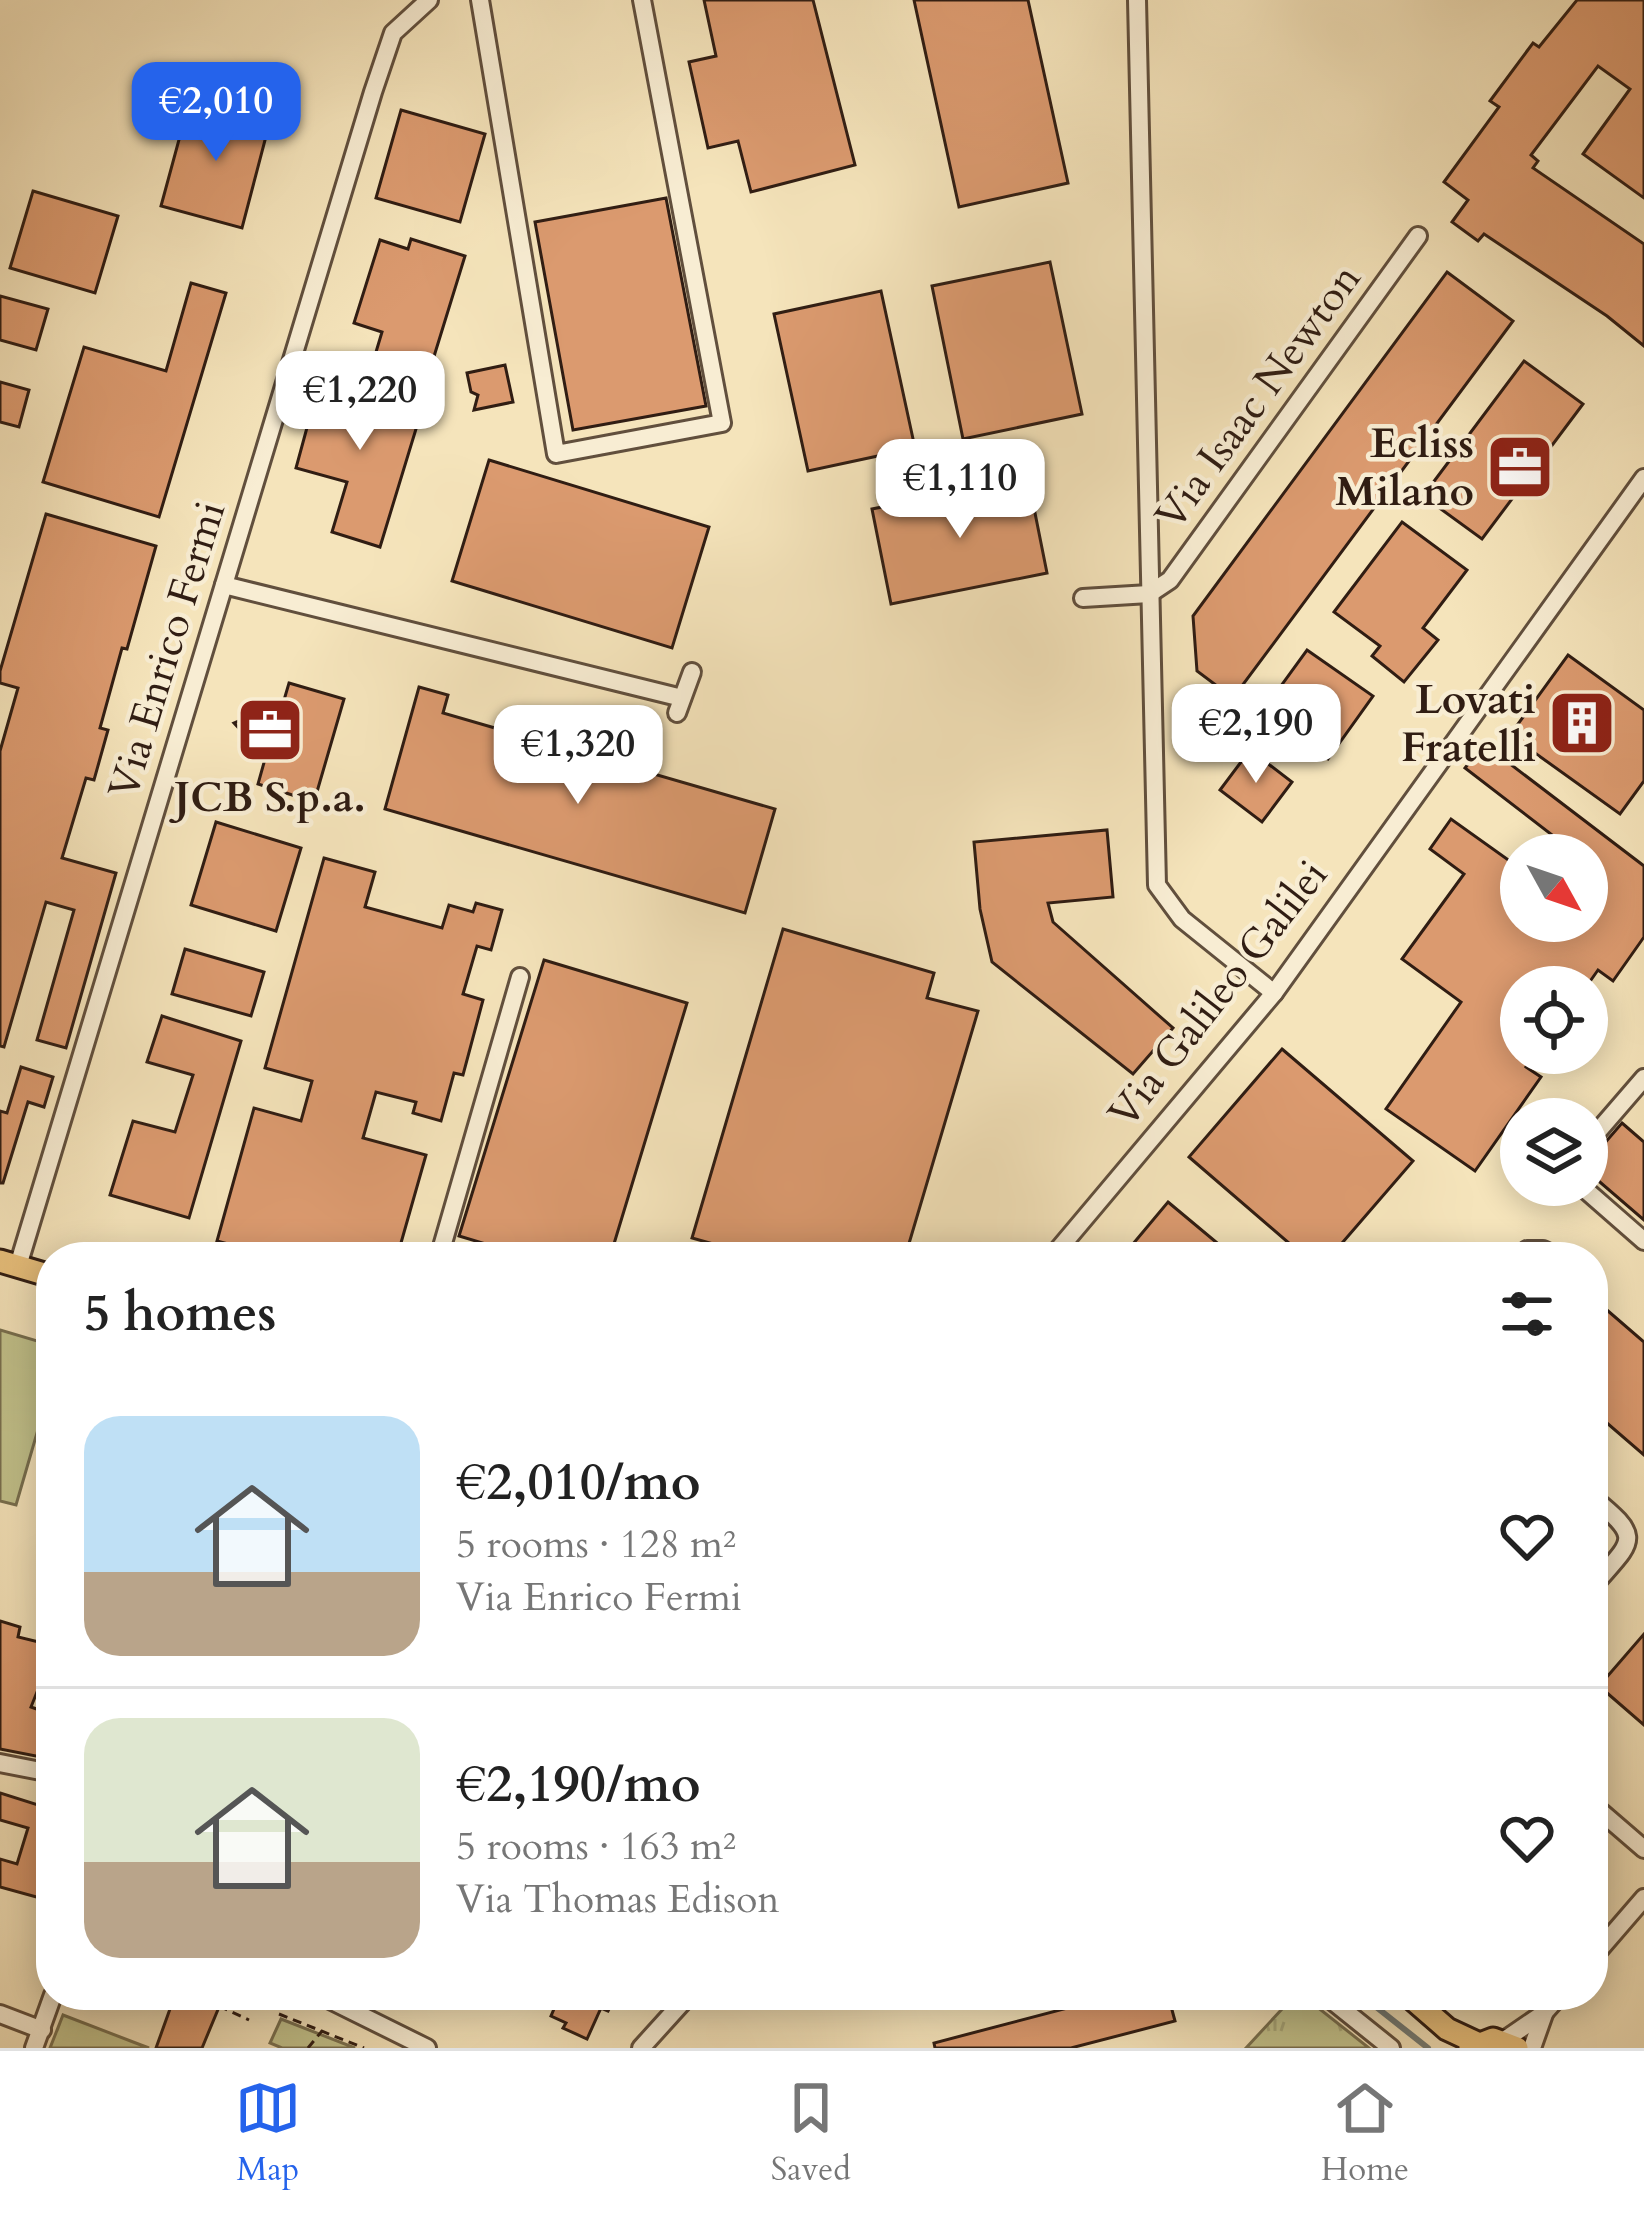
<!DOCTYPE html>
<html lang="en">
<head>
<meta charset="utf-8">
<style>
	:root { --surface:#fff; --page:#f6f6f6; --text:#222; --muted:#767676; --line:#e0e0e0; --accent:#2563eb }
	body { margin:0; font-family:Cardo,serif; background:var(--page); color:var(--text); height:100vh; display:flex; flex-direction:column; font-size:45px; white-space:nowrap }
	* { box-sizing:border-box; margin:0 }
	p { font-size:39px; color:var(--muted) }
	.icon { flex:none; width:66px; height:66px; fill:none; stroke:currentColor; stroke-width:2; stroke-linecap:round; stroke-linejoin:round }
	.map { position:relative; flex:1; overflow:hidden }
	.panel { position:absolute; left:36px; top:1242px; width:1572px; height:768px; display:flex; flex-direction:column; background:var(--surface); border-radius:48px; box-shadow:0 6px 30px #0003 }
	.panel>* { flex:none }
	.needle { width:78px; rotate:130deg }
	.tools { position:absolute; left:1500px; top:834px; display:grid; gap:24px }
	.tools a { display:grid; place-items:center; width:108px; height:108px; border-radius:50%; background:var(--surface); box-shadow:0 6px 30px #0003; font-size:60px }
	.price { position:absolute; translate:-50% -102px; padding:0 27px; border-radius:24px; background:#fff; color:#222; font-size:39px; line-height:78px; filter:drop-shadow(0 3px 6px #0008) }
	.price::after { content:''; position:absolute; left:50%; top:72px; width:36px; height:27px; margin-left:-18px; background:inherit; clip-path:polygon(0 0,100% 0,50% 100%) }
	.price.active { background:var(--accent); color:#fff }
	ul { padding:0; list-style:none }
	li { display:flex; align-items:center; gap:36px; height:300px; padding:0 48px }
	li+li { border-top:3px solid var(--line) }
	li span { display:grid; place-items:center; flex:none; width:336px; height:240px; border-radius:36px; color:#555 }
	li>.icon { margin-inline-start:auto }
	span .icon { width:144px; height:144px; fill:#fffc; stroke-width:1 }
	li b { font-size:51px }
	h2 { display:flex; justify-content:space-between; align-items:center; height:144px; padding:0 48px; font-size:51px }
	.tabs { display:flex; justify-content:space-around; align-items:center; height:168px; border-top:3px solid var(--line); background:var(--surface); font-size:33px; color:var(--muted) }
	.tabs a { display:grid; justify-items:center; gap:6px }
	.tabs .active { color:var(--accent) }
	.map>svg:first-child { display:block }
	.grass { fill:#c2c28c; stroke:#797050; stroke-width:3 }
	.park { fill:url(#park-tufts); stroke:#797050; stroke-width:3 }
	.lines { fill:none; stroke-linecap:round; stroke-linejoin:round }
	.stream { stroke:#737c77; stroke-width:6 }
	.building { fill:#db9a6f; stroke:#301d13; stroke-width:3 }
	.minor-casing { stroke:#614f3d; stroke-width:22 }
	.major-casing { stroke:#301d13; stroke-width:27 }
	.path { stroke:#301d13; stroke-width:3; stroke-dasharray:9 6; stroke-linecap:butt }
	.minor { stroke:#f8edd3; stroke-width:16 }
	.major { stroke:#eac27e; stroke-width:21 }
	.labels { text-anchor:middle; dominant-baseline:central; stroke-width:9; stroke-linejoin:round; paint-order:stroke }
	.street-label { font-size:42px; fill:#301d13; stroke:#f8edd3 }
	.poi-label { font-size:42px; font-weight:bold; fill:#301d13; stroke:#f8edd3; text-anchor:end }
</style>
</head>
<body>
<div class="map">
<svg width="1644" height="2048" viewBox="0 0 1644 2048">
	<defs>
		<pattern id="park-tufts" width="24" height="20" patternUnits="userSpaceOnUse" patternTransform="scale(3)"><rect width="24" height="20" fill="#c2c28c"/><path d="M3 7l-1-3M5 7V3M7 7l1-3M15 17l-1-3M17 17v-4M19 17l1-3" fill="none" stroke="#a7a678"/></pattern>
	</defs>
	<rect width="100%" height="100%" fill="#f5e4bb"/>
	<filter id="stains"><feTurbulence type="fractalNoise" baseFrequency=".00167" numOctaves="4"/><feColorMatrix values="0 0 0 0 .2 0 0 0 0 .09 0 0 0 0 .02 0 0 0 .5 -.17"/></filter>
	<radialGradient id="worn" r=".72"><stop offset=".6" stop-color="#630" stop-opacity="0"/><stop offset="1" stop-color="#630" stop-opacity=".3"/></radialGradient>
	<path class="grass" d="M0 1330 51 1345V1385L16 1505 0 1501Z"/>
	<g class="park">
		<path d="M1295 1995H1302L1369 2048H1246Z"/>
		<path d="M63 2015 141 2045 149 2048H50Z"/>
		<path d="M281 2019 355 2048H282L270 2043Z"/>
	</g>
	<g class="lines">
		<path class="stream" d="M1361 1995 1428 2048"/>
	</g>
	<g class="building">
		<path d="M704 0H813L855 165 751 192 738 141 708 148 689 62 716 56Z"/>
		<path d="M914 0H1028L1068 183 959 207Z"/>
		<path d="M1577 0H1644V198L1583 154 1630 89 1598 66 1531 155 1538 161 1533 168 1644 244V346L1607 316 1484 234 1478 241 1452 222 1468 200 1444 182 1499 107 1490 101 1533 43 1539 47Z"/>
		<path d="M190 99 270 121 242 228 161 206Z"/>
		<path d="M401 110 485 134 460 222 376 198Z"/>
		<path d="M33 191 118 216 95 293 10 268Z"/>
		<path d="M666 198 706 406 573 430 535 222Z"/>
		<path d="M411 239 465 256 427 379 373 362 382 332 354 323 380 240 408 249Z"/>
		<path d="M1050 262 1082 414 963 439 932 286Z"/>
		<path d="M1447 272 1513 321 1233 698 1197 671 1193 616Z"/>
		<path d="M191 283 226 293 159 517 43 482 84 347 166 371Z"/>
		<path d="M881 291 915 448 808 471 774 314Z"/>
		<path d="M0 296 48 309 36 350 0 340Z"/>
		<path d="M1524 361 1583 404 1482 539 1423 496Z"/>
		<path d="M505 365 513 402 474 410 478 395 471 392 467 373Z"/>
		<path d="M321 376 423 406 380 547 332 532 347 482 296 468Z"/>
		<path d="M0 382 29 390 19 427 0 422Z"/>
		<path d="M489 460 709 527 672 648 452 581Z"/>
		<path d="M1028 478 1047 573 891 604 872 509Z"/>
		<path d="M46 514 156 546 127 649 122 648 100 728 108 730 94 780 86 778 62 858 116 873 66 1048 37 1040 74 910 46 902 4 1047 0 1046V751L18 688 0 683V671Z"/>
		<path d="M1402 522 1467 570 1423 628 1438 640 1404 682 1372 656 1380 646 1334 612Z"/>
		<path d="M1307 650 1373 696 1328 759 1262 712Z"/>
		<path d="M1568 655 1644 710V781L1620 814 1510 735Z"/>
		<path d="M289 683 344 699 314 802 258 784 265 759 242 753 247 737 234 723 253 715 258 700 282 707Z"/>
		<path d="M419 687 448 695 443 713 775 809 745 913 385 809Z"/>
		<path d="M1484 744 1644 866V937L1613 981 1598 970 1586 987H1521V1053H1537L1526 1067 1541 1077 1475 1171 1386 1109 1461 1002 1402 959 1464 874 1430 849 1451 819 1521 869V921H1587V855H1578L1465 768Z"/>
		<path d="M1250 750 1292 782 1262 822 1220 790Z"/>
		<path d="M216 822 301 848 276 931 191 905Z"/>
		<path d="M1107 830 1113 897 1048 903 1053 922 1173 1028 1133 1074 992 962 980 909 974 842Z"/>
		<path d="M324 858 375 872 365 907 442 928 449 905 473 912 476 903 502 910 491 950 477 946 463 994 483 1000 463 1075 454 1073 441 1121 413 1113 416 1102 376 1092 363 1138 426 1155 397 1257H276L217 1241 254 1108 301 1121 312 1081 265 1068Z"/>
		<path d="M783 929 934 973 927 998 978 1011 905 1257H759L692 1238Z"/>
		<path d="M185 949 264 972 251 1016 172 994Z"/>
		<path d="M544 960 687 1003 610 1257H529L459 1236Z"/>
		<path d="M162 1016 241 1041 189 1218 110 1195 133 1121 175 1132 193 1075 147 1062Z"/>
		<path d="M1282 1049 1413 1161 1330 1257H1305L1189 1157Z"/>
		<path d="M21 1067 53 1077 44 1107 28 1102 3 1183H0V1111L7 1113Z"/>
		<path d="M1622 1123 1644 1142V1220L1587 1171V1156L1597 1152Z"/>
		<path d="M1168 1202 1234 1257H1122Z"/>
		<path d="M1593 1298 1644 1342V1455L1593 1411Z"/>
		<path d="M0 1621 20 1627 18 1637 51 1645V1668L47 1667 31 1707 51 1714V1759L0 1749Z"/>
		<path d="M1644 1634V1725L1599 1686Z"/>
		<path d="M0 1793 51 1809V1901L0 1887V1859L17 1864 28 1828 0 1820Z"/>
		<path d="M175 1995H224L202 2048H156Z"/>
		<path d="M560 1995H616L608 2011 601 2008 587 2039 563 2028 566 2023 551 2016Z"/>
		<path d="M1117 1995H1168L1175 2021 1071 2048H935L934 2043Z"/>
	</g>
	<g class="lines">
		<defs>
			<g id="minor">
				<path d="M480 0 556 454 722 423 642 0"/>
				<path d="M1137 0 1157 885 1182 919 1274 993"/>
				<path d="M224 585 682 698"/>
				<path d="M1083 598 1149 594 1170 580 1418 236"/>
				<path d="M677 713 692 672"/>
				<path d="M1587 1144 1644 1078"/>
				<path d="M1580 1185 1644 1241"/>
				<path d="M439 1257 520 977"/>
				<path d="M1052 1257 1274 993 1644 478"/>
				<path d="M1521 1257 1527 1250H1543L1558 1257"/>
				<path d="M18 1266 373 92 393 33 429 0"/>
				<path d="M1593 1498C1644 1539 1633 1540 1593 1586"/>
				<path d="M0 1763 51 1773"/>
				<path d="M1593 1805 1644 1849"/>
				<path d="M1593 1957 1644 1898"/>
				<path d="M320 1995 427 2048"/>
				<path d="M1325 1995 1391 2048"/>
				<path d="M0 2014 42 2030"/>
				<path d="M1503 2041 1544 2013 1560 1995"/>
				<path d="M34 2048 53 1995"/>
				<path d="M641 2048 689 1995"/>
				<path d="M1532 2048 1544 2014"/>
			</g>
			<g id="major">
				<path d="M0 1261 51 1276"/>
				<path d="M1408 1995 1447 2029 1477 2043"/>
				<path d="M1470 2048 1493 2039 1517 2048"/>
			</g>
		</defs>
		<use href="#minor" class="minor-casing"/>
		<use href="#major" class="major-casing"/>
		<g class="path">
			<path d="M238 1995 255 2003"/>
			<path d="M219 2006 249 2020"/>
			<path d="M279 2014 364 2048"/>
			<path d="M308 2048 322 2031"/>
		</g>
		<use href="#minor" class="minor"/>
		<use href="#major" class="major"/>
	</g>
	<defs>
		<symbol id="office-square" viewBox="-11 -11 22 22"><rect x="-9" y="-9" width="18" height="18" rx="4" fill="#8f2418" stroke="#f8edd3"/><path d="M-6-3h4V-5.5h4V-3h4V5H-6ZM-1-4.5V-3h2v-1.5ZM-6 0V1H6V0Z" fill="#fff"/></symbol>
		<symbol id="building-square" viewBox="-11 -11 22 22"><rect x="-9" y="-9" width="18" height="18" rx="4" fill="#8f2418" stroke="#f8edd3"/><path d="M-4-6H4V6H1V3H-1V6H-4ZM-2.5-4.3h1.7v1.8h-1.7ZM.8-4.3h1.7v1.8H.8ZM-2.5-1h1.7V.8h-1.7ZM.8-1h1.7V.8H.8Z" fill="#fff"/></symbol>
	</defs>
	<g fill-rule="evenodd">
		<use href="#office-square" x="1482" y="429" width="76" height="76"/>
		<use href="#building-square" x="1544" y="685" width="76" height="76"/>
		<use href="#office-square" x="232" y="692" width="76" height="76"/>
	</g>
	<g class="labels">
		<g class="street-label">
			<text transform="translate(1258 397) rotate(-54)">Via Isaac Newton</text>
			<text transform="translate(167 650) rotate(-73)">Via Enrico Fermi</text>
			<text transform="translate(1218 994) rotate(-52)">Via Galileo Galilei</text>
		</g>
		<g class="poi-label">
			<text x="1474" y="443">Ecliss<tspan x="1474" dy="48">Milano</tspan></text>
			<text x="1536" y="699">Lovati<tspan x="1536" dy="48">Fratelli</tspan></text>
			<text x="270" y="797" text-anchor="middle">JCB S.p.a.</text>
		</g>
	</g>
	<rect width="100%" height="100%" filter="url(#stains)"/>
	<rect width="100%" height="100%" fill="url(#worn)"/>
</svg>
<div class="tools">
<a><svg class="needle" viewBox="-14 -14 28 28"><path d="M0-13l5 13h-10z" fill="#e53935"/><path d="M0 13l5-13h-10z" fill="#767676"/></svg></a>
<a><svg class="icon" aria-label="locate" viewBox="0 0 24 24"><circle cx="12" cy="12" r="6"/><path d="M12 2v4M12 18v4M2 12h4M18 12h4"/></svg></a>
<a><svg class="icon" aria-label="layers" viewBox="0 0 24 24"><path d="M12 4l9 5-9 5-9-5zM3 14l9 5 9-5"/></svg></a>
</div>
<b class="price active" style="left:216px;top:164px">€2,010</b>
<b class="price" style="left:360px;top:453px">€1,220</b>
<b class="price" style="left:960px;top:541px">€1,110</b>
<b class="price" style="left:1256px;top:786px">€2,190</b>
<b class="price" style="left:578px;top:807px">€1,320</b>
<section class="panel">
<h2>5 homes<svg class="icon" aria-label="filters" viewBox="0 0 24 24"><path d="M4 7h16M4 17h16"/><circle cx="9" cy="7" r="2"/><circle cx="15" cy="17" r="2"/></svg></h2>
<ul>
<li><span style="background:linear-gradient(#bfe0f5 65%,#b9a48a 0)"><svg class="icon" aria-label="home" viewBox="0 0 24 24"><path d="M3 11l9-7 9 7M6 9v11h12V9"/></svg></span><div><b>€2,010/mo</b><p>5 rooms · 128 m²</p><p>Via Enrico Fermi</p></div><svg class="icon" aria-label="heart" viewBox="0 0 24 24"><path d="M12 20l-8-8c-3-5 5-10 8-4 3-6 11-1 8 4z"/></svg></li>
<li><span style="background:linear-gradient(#dfe7d0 60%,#b9a48a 0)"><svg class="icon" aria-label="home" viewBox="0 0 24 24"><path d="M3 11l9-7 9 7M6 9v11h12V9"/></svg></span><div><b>€2,190/mo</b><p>5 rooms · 163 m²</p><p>Via Thomas Edison</p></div><svg class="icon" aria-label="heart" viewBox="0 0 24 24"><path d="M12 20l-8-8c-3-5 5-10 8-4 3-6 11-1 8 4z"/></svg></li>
</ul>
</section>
</div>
<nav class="tabs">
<a class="active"><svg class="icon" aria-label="map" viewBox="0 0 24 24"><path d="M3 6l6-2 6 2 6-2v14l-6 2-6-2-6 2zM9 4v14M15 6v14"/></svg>Map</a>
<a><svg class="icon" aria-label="saved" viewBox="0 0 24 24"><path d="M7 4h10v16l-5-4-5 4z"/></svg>Saved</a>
<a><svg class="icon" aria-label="home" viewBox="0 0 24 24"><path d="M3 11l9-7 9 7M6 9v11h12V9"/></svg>Home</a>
</nav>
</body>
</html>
